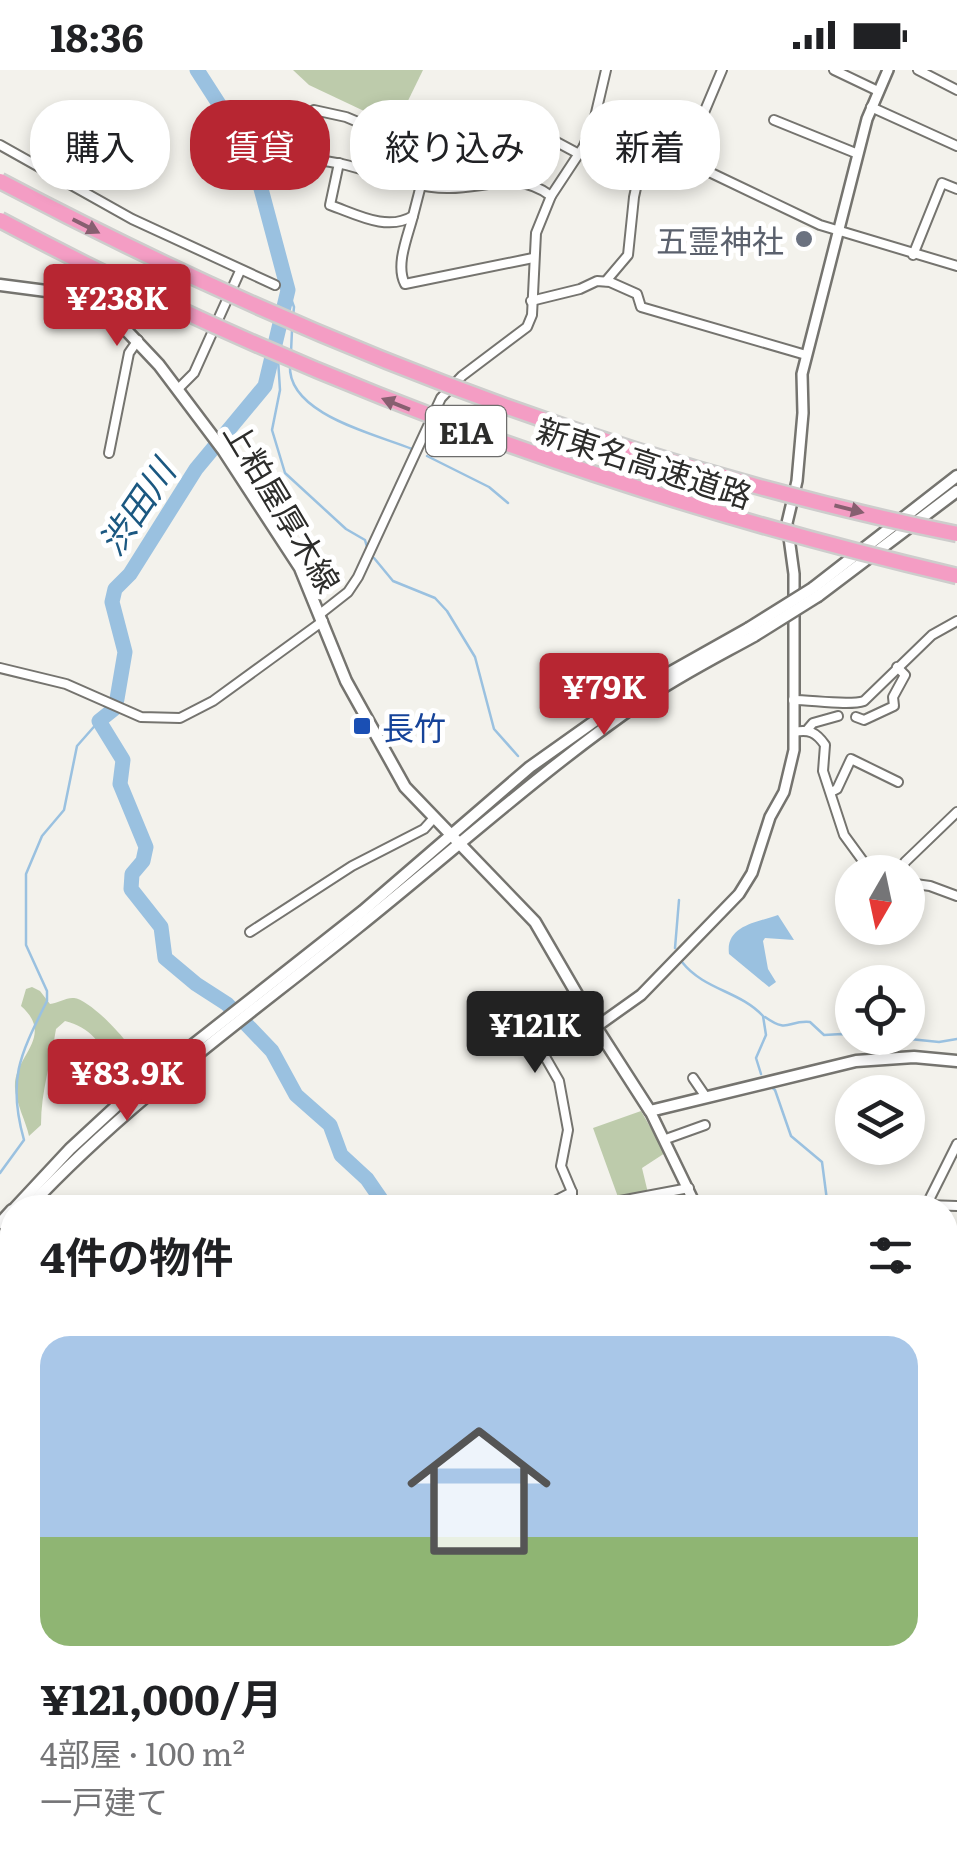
<!DOCTYPE html>
<html lang="ja">
<head>
<meta charset="utf-8">
<style>
	:root { --surface:#fff; --page:#f6f6f6; --text:#202124; --muted:#757577; --line:#e0e0e0; --accent:#b72632 }
	body { margin:0; font-family:Literata,"Noto Sans JP",serif; background:var(--page); color:var(--text); height:100vh; display:flex; flex-direction:column; font-size:38px; white-space:nowrap }
	* { box-sizing:border-box; margin:0 }
	p { font-size:32px; color:var(--muted) }
	.icon { flex:none; width:55px; height:55px; fill:none; stroke:currentColor; stroke-width:2; stroke-linecap:round; stroke-linejoin:round }
	.map { position:relative; flex:1; overflow:hidden }
	.sheet { position:absolute; left:0px; top:1125px; width:958px; height:672px; display:flex; flex-direction:column; background:var(--surface); border-radius:40px 40px 0 0; box-shadow:0 5px 15px #0003 }
	.sheet>* { flex:none }
	.top-card { position:absolute; left:30px; top:30px; width:898px; height:90px; display:flex; gap:20px }
	.needle { width:65px; rotate:189deg }
	.controls { position:absolute; left:835px; top:785px; display:grid; gap:20px }
	.controls a { display:grid; place-items:center; width:90px; height:90px; border-radius:50%; background:var(--surface); box-shadow:0 5px 15px #0003; font-size:50px }
	.price { position:absolute; translate:-50% -85px; padding:0 22px; border-radius:10px; background:var(--accent); color:#fff; font-size:32px; line-height:65px; filter:drop-shadow(0 2px 5px #0008) }
	.price::after { content:''; position:absolute; left:50%; top:60px; width:30px; height:22px; margin-left:-15px; background:inherit; clip-path:polygon(0 0,100% 0,50% 100%) }
	.price.current { background:#222; color:#fff }
	ul { padding:0; list-style:none }
	li { display:grid; align-content:center; gap:20px; height:530px; padding:0 40px }
	li+li { border-top:2px solid var(--line) }
	li span { display:grid; place-items:center; height:310px; border-radius:30px; color:#555 }
	li>.icon { margin-inline-start:auto }
	span .icon { width:180px; height:180px; fill:#fffc; stroke-width:1 }
	li b { font-size:42px }
	h2 { display:flex; justify-content:space-between; align-items:center; height:120px; padding:0 40px; font-size:42px }
	.chip { padding:0 35px; border-radius:40px; background:var(--surface); box-shadow:0 5px 15px #0003; font-size:35px; line-height:90px }
	.chip.current { background:var(--accent); color:#fff }
	.status { display:flex; justify-content:space-between; align-items:center; height:70px; padding:0 50px; background:var(--surface); direction:ltr }
	.status svg { height:28px; fill:currentColor }
	.map>svg:first-child { display:block }
	.green { fill:#bdcbab }
	.water { fill:#9ac1e0 }
	.lines { fill:none; stroke-linecap:round; stroke-linejoin:round }
	.stream { stroke:#9ac1e0; stroke-width:2.5 }
	.river { stroke:#9ac1e0; stroke-width:15 }
	.minor-casing { stroke:#75746f; stroke-width:12 }
	.tertiary-casing { stroke:#75746f; stroke-width:14 }
	.secondary-casing { stroke:#75746f; stroke-width:15 }
	.primary-casing { stroke:#cdcdcc; stroke-width:16 }
	.minor { stroke:#fff; stroke-width:8 }
	.tertiary { stroke:#fff; stroke-width:9 }
	.secondary { stroke:#fff; stroke-width:10 }
	.primary { stroke:#f8c4dc; stroke-width:11 }
	.secondary-bridge-casing { stroke:#75746f; stroke-width:15; stroke-linecap:butt }
	.motorway-bridge-casing { stroke:#cdcdcc; stroke-width:19; stroke-linecap:butt }
	.secondary-bridge { stroke:#fff; stroke-width:10 }
	.motorway-bridge { stroke:#f49dc4; stroke-width:14 }
	.oneway { fill:#875f70 }
	.worship-dot { fill:#6b7280; stroke:#fff; stroke-width:4 }
	.transit-dot { fill:#1a4fb4; stroke:#fff; stroke-width:4 }
	.labels { text-anchor:middle; dominant-baseline:central; stroke-width:10; stroke-linejoin:round; paint-order:stroke }
	.shield { fill:#fff; stroke:#6c6c6b; stroke-width:2.5 }
	.shield-label { font-size:30px; font-weight:bold; fill:#2d2d2b }
	.worship-label { font-size:32px; fill:#5b616d; stroke:#fff; text-anchor:end }
	.street-label { font-size:32px; fill:#2d2d2b; stroke:#fff }
	.transit-label { font-size:32px; fill:#164399; stroke:#fff; text-anchor:start }
	.water-label { font-size:35px; font-style:italic; fill:#1b5881; stroke:#fff }
</style>
</head>
<body>
<div class="status"><b>18:36</b><svg viewBox="0 0 49 12"><path d="M0 12V9h3v3zM5 12V6h3v6zM10 12V3h3v9zM15 12V0h3v12zM26 1h20v11H26zM47 4h2v5h-2z"/></svg></div>
<div class="map">
<svg width="957" height="1796" viewBox="0 0 957 1796">
	<rect width="100%" height="100%" fill="#f3f2ec"/>
	<g class="green">
		<path d="M293 0H423L402 43 381 49 309 15Z"/>
		<path d="M32 917 40 921 50 934C58 933 67 927 74 928 89 929 130 971 134 985L106 1006C110 979 91 957 65 951L56 959C51 992 41 1021 41 1055L29 1066C26 1052 16 1033 15 1018 13 986 56 967 21 936L26 919Z"/>
		<path d="M641 1041 665 1083 642 1098 648 1123 618 1127 593 1058Z"/>
		<path d="M945 1591 957 1593V1796H918L887 1785H945Z"/>
	</g>
	<path class="water" d="M778 845 794 870 765 868 763 871 768 899 776 912 769 917 729 884C725 855 759 852 778 845Z"/>
	<g class="lines">
		<g class="stream">
			<path d="M288 220 294 237 293 247"/>
			<path d="M291 282 292 260"/>
			<path d="M278 289 280 320 272 360 285 403 346 459 365 470 367 477"/>
			<path d="M290 295C287 344 375 364 412 379"/>
			<path d="M427 386 489 417 508 433"/>
			<path d="M374 488 393 511 435 528 447 541 475 587 494 659 518 686"/>
			<path d="M675 878 679 830"/>
			<path d="M682 892C704 920 740 921 763 946L766 965 756 988 761 1004"/>
			<path d="M765 947C789 964 787 950 810 952L824 965 842 964 852 967"/>
			<path d="M854 968H867"/>
			<path d="M900 968 939 972 957 969"/>
			<path d="M770 1016 775 1020 791 1066 822 1092 828 1138"/>
			<path d="M0 1103 24 1070C7 1009 20 985 47 931V921L26 875V804L42 766 64 740 77 676 99 651"/>
			<path d="M952 1300 957 1302"/>
		</g>
		<g class="river">
			<path d="M197 0 226 45 220 56V68L249 90 260 115 288 220 265 316 196 399 130 504 115 519 112 532 125 582 117 629 114 639 99 651 123 690 120 714 146 777 143 791 132 804 131 819 161 857 165 888 196 914 227 934 272 981 296 1025 330 1055 341 1085 367 1109 387 1138"/>
			<path d="M745 1785 753 1796"/>
		</g>
		<defs>
			<g id="minor">
				<path d="M834 0 878 21"/>
				<path d="M918 0 957 20"/>
				<path d="M871 37 957 76"/>
				<path d="M774 50 858 84"/>
				<path d="M0 75 132 149 275 215"/>
				<path d="M584 76 644 82 684 90 820 155 957 196"/>
				<path d="M684 90 722 0"/>
				<path d="M339 93 330 135C356 144 387 162 413 146L421 115"/>
				<path d="M57 106 63 99 116 90"/>
				<path d="M400 109 410 63"/>
				<path d="M551 126C517 100 485 119 447 118 411 118 376 102 342 94 322 90 301 88 281 84L275 65 314 40 346 47 384 63 551 69 579 84"/>
				<path d="M413 146C408 166 395 195 405 214L533 188"/>
				<path d="M913 185 942 113 957 119"/>
				<path d="M606 211 628 185 634 127 644 82"/>
				<path d="M531 231 580 219 597 211 610 212 637 224 641 237 806 285"/>
				<path d="M178 319 194 303 240 201"/>
				<path d="M109 383 129 283 138 270"/>
				<path d="M320 544 348 522 358 507 441 328 462 306 527 257 532 245 536 163 551 126 584 76 595 47 606 0"/>
				<path d="M0 598 66 614 141 647 180 648 213 631 323 551"/>
				<path d="M793 630C812 630 849 636 864 631L932 565 957 551"/>
				<path d="M856 647 864 650 894 636 893 627 905 605 897 597"/>
				<path d="M807 660 813 653 838 646"/>
				<path d="M794 662C809 659 816 662 825 675L823 701 844 765 871 802"/>
				<path d="M831 722 837 719 851 689 898 712"/>
				<path d="M901 802 905 792 957 742"/>
				<path d="M908 813 930 816 957 826"/>
				<path d="M250 862 352 796 424 759 433 749"/>
				<path d="M693 1008 706 1027"/>
				<path d="M666 1069 705 1055"/>
				<path d="M572 1122V1138"/>
				<path d="M926 1135 957 1136"/>
				<path d="M541 1138 572 1122 561 1096 568 1060 559 1011 540 978 536 957 585 938"/>
				<path d="M583 1138 689 1118"/>
				<path d="M925 1138 957 1074"/>
				<path d="M945 1164 957 1168"/>
				<path d="M945 1299 957 1291"/>
				<path d="M956 1371 957 1395"/>
				<path d="M945 1516 957 1521"/>
				<path d="M945 1540 957 1545"/>
				<path d="M954 1567 957 1554"/>
				<path d="M324 1785 327 1796"/>
				<path d="M528 1785 532 1796"/>
				<path d="M281 1796 283 1785"/>
			</g>
			<g id="tertiary">
				<path d="M596 957 641 925 739 824 752 803 770 747 784 722 794 680V504L787 453 797 411 803 343 802 304 867 49 888 0"/>
				<path d="M650 1041 697 1138"/>
				<path d="M0 1310H7"/>
				<path d="M835 1785 839 1796"/>
			</g>
			<g id="secondary">
				<path d="M0 215 54 222 88 236 126 260 159 295 223 380 300 498 346 611 405 717 535 852 596 957 650 1041 856 991 914 987 957 991"/>
				<path d="M813 518 957 406"/>
				<path d="M818 526 957 421"/>
				<path d="M15 1138 70 1079 123 1030 363 841 530 697 637 621 749 558"/>
				<path d="M28 1138C127 1032 244 949 357 858 452 782 542 700 642 631 678 606 716 587 754 566"/>
				<path d="M0 1153 12 1140"/>
				<path d="M0 1169 12 1154"/>
			</g>
			<g id="primary">
				<path d="M0 1617 12 1728"/>
				<path d="M21 1785 23 1796"/>
			</g>
		</defs>
		<use href="#minor" class="minor-casing"/>
		<use href="#tertiary" class="tertiary-casing"/>
		<use href="#secondary" class="secondary-casing"/>
		<use href="#primary" class="primary-casing"/>
		<use href="#minor" class="minor"/>
		<use href="#tertiary" class="tertiary"/>
		<use href="#secondary" class="secondary"/>
		<use href="#primary" class="primary"/>
		<defs>
			<g id="secondary-bridge">
				<path d="M749 558 813 518"/>
				<path d="M754 566 818 526"/>
			</g>
			<g id="motorway-bridge">
				<path d="M0 111C301 270 622 396 957 464"/>
				<path d="M0 150C302 311 624 428 957 506"/>
			</g>
		</defs>
		<use href="#secondary-bridge" class="secondary-bridge-casing"/>
		<use href="#motorway-bridge" class="motorway-bridge-casing"/>
		<use href="#secondary-bridge" class="secondary-bridge"/>
		<use href="#motorway-bridge" class="motorway-bridge"/>
	</g>
	<defs><path id="oneway-solid" d="M-6-.8H1V-3.2L6.5 0L1 3.2V.8H-6Z" transform="scale(2.5)"/></defs>
	<g class="oneway">
		<use href="#oneway-solid" transform="translate(86 156) rotate(27)"/>
		<use href="#oneway-solid" transform="translate(396 334) rotate(-158)"/>
		<use href="#oneway-solid" transform="translate(849 439) rotate(14)"/>
	</g>
	<circle class="worship-dot" cx="804" cy="169" r="10"/>
	<rect class="transit-dot" x="352" y="646" width="20" height="20" rx="5"/>
	<g class="labels">
		<rect class="shield" x="426" y="336" width="80" height="50" rx="8"/>
		<g class="shield-label">
			<text x="466" y="361">E1A</text>
		</g>
		<g class="worship-label">
			<text x="784" y="169">五霊神社</text>
		</g>
		<g class="street-label">
			<text transform="translate(645 391) rotate(18)">新東名高速道路</text>
			<text transform="translate(284 436) rotate(59)">上粕屋厚木線</text>
		</g>
		<g class="transit-label">
			<text x="382" y="656">長竹</text>
		</g>
		<g class="water-label">
			<text transform="translate(135 436) rotate(-56)">渋田川</text>
		</g>
	</g>
</svg>
<div class="controls">
<a><svg class="needle" viewBox="-14 -14 28 28"><path d="M0-13l5 13h-10z" fill="#e53935"/><path d="M0 13l5-13h-10z" fill="#757577"/></svg></a>
<a><svg class="icon" aria-label="locate" viewBox="0 0 24 24"><circle cx="12" cy="12" r="6"/><path d="M12 2v4M12 18v4M2 12h4M18 12h4"/></svg></a>
<a><svg class="icon" aria-label="layers" viewBox="0 0 24 24"><path d="M12 4l9 5-9 5-9-5zM3 14l9 5 9-5"/></svg></a>
</div>
<b class="price" style="left:117px;top:279px">¥238K</b>
<b class="price" style="left:604px;top:668px">¥79K</b>
<b class="price current" style="left:535px;top:1006px">¥121K</b>
<b class="price" style="left:127px;top:1054px">¥83.9K</b>
<div class="top-card">
<a class="chip">購入</a>
<a class="chip current">賃貸</a>
<a class="chip">絞り込み</a>
<a class="chip">新着</a>
</div>
<section class="sheet">
<h2>4件の物件<svg class="icon" aria-label="filters" viewBox="0 0 24 24"><path d="M4 7h16M4 17h16"/><circle cx="9" cy="7" r="2"/><circle cx="15" cy="17" r="2"/></svg></h2>
<ul>
<li><span style="background:linear-gradient(#a9c7e8 65%,#8fb573 0)"><svg class="icon" aria-label="home" viewBox="0 0 24 24"><path d="M3 11l9-7 9 7M6 9v11h12V9"/></svg></span><div><b>¥121,000/月</b><p>4部屋 · 100 m²</p><p>一戸建て</p></div></li>
</ul>
</section>
</div>
</body>
</html>
